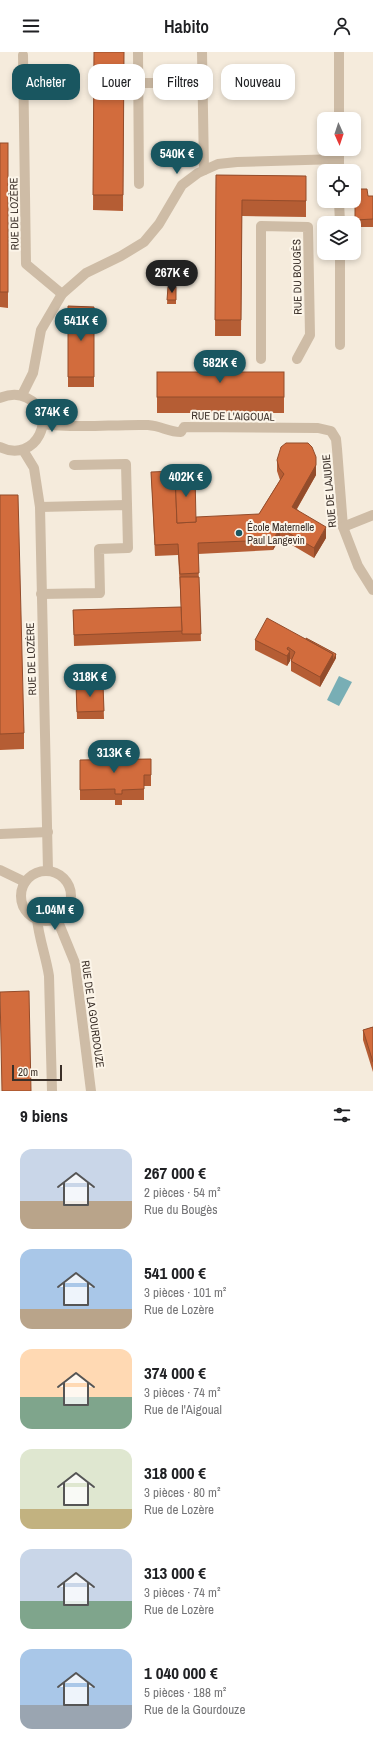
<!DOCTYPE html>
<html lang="fr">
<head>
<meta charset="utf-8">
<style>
	:root { --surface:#fff; --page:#f2f2f2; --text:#202124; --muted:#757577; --accent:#195660 }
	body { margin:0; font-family:"Archivo Narrow",sans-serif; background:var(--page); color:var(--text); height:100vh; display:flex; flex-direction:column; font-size:15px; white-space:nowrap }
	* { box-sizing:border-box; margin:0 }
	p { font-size:13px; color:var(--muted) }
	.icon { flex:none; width:22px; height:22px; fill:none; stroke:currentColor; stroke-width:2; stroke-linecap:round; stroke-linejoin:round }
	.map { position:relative; height:1039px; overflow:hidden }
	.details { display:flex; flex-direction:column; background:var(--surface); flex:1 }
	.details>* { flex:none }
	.banner { position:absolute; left:12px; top:12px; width:349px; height:36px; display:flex; gap:8px }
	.needle { width:26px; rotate:177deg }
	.fabs { position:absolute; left:317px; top:60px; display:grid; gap:8px }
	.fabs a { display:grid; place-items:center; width:44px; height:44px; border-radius:8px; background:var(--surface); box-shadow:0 2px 6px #0003; font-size:20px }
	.scale { position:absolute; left:12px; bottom:10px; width:50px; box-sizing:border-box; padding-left:4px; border:2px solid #3a2f28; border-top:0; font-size:11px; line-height:14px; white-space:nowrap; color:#3a2f28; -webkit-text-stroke:3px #fcf5e9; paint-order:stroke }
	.price { position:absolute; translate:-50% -34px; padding:0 9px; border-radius:14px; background:var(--accent); color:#fff; font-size:13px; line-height:26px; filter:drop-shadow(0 1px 2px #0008) }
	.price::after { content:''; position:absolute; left:50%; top:24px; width:12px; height:9px; margin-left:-6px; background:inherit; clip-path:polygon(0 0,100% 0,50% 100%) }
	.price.on { background:#222; color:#fff }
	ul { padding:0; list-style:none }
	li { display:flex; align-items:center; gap:12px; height:100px; padding:0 20px }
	li span { display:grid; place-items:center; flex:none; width:112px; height:80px; border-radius:12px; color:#555 }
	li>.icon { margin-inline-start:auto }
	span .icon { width:48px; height:48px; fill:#fffc; stroke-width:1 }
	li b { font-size:17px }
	h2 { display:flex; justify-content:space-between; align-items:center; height:48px; padding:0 20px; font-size:17px }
	.pill { padding:0 14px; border-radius:12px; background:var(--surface); box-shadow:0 2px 6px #0003; font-size:14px; line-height:36px }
	.pill.on { background:var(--accent); color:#fff }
	header { display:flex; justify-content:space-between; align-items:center; height:52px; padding:0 20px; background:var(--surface); font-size:18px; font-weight:600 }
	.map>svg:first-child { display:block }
	.water { fill:#78aeb5 }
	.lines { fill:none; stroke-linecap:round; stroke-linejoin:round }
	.minor { stroke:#cebca6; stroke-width:10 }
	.wall { fill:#b55d34 }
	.shaded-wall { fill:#934c2b }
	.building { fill:#d26c3d; stroke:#934c2b }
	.poi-dot { fill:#195660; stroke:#fcf5e9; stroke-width:1.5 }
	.labels { text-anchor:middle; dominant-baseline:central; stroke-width:4; stroke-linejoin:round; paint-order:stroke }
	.street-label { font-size:11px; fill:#3a2f28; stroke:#fcf5e9 }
	.poi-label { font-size:11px; fill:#3a2f28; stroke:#fcf5e9; text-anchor:start }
</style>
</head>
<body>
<header><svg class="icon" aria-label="menu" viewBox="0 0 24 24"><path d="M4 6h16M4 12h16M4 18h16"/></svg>Habito<svg class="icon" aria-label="person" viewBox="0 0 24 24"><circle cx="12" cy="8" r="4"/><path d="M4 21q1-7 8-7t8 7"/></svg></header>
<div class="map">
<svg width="373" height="1039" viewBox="0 0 373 1039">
	<rect width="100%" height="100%" fill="#f5ebdc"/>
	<path class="water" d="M339 624 352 630 339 654 327 648Z"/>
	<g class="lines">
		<g class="minor">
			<path d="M138 0 139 132"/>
			<path d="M202 0 204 118"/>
			<path d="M339 0V67"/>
			<path d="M23 3 26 212 62 242"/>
			<path d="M138 31H202"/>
			<path d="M339 97V119"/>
			<path d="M339 149 340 171"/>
			<path d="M340 201V293"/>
			<path d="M261 307V174L308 175 310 283 297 307"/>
			<path d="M22 343 33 321 41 278 62 242 86 221 121 204 144 190 159 172 182 133 198 121 218 112 237 110 339 107"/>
			<path d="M0 346C9 342 18 341 27 346 60 361 36 413 0 395"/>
			<path d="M43 372C78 377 113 372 148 373 162 374 168 380 181 380L184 375 318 376 331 379 336 387 337 397 343 475 358 514 373 538"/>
			<path d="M23 398 34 416 40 455 48 819"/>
			<path d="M74 413 126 412 127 453"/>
			<path d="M40 455 127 453 128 496 99 497 100 541 41 542"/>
			<path d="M343 475 373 463"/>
			<path d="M0 782 48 780"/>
			<path d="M0 818 25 830"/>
			<circle cx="46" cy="844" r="25"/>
			<path d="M37 867C39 887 46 904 49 924L52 1039"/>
			<path d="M57 867 75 911 91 1039"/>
		</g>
	</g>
	<g class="wall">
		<path d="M94 0H124L123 159 93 158Z"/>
		<path d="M0 91H8V256L0 255Z"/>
		<path d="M216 123 306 124V165L242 164 241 284H215Z"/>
		<path d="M355 137 368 144H373V175H355Z"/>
		<path d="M168 235H176V252H167Z"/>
		<path d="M68 254 94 255V335H68Z"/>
		<rect x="157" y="320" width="127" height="41"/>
		<path d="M277 408 316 415V423L297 457 326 486 314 506 280 486 273 498 198 502 201 589 74 594 73 558 181 555 178 503 155 504 151 420 175 422 196 470 259 462 280 428 277 419Z"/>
		<path d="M0 443 24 681V697L0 698Z"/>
		<path d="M255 588 336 606 320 635 291 619V608L290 607V609L287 614 255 598Z"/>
		<path d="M103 633 104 667H77L76 634Z"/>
		<path d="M151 707V734H144V748H122V753H115V748H80V708Z"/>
		<path d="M373 975V1020L363 988V978Z"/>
	</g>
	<g class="shaded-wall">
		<path d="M316 405V423L292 465V455Z"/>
		<path d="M326 475V486L314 506V496Z"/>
		<path d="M280 476V486L273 498V488Z"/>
		<path d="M288 595V603L290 599V609L287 614V597Z"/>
		<path d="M333 602H336V606L320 635V625Z"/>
	</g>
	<g class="building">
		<path d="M94 0H124L123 143H93Z"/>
		<rect x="0" y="91" width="8" height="149"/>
		<path d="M216 123 306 124V149L242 148 241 268H215Z"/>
		<path d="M355 137H367L368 144H373V167L355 168Z"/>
		<path d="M168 235H176V248H167Z"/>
		<path d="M68 254 94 255V325H68Z"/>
		<rect x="157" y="320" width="127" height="25"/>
		<path d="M286 391H308L312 395 316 405V413L292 455 326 475 314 496 280 476 273 488 198 491 199 521 180 522 178 492 155 493 151 420 175 419 177 471 196 470V465L259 462 284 422 279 416 277 408 281 395Z"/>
		<path d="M195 421 196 470 177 471 175 422Z"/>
		<path d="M0 443H18L24 681 0 682Z"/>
		<path d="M180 525H199L201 582H182Z"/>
		<path d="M181 555 182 579 74 583 73 558Z"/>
		<path d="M267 566 333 602 320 625 291 609 295 600 288 595 287 597 290 599 287 604 255 588Z"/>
		<path d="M306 586 336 602 333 609V602L306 587Z"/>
		<path d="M103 633 104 659 77 660 76 634Z"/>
		<path d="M151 707V723H144V737L122 738V742H115V737L80 738V708Z"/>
		<path d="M29 939 31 1039H2L0 940Z"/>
		<path d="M373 975V1010L363 978Z"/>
	</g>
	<circle class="poi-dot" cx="239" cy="481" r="4"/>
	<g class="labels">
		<g class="street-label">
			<text transform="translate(14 162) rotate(-91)">RUE DE LOZÈRE</text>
			<text transform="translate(297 225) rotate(-91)">RUE DU BOUGÈS</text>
			<text transform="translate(233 364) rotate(1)">RUE DE L'AIGOUAL</text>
			<text transform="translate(329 439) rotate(-95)">RUE DE LAJUDIE</text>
			<text transform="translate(31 607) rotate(-92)">RUE DE LOZÈRE</text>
			<text transform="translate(93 962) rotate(82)">RUE DE LA GOURDOUZE</text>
		</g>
		<g class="poi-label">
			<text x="247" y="475">École Maternelle<tspan x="247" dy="13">Paul Langevin</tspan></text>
		</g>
	</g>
</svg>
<div class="fabs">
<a><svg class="needle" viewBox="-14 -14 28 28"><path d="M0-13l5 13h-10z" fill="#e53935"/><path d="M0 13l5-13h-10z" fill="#757577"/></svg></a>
<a><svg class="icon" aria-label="locate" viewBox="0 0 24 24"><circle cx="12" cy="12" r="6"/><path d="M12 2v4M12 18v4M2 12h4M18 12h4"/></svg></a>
<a><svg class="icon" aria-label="layers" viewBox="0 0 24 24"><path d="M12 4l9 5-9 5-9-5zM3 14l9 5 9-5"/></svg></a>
</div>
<div class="scale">20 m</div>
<b class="price" style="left:177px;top:123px">540K €</b>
<b class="price on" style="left:172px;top:242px">267K €</b>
<b class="price" style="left:81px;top:290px">541K €</b>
<b class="price" style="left:220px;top:332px">582K €</b>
<b class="price" style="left:52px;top:381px">374K €</b>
<b class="price" style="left:186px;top:446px">402K €</b>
<b class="price" style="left:90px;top:646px">318K €</b>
<b class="price" style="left:114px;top:722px">313K €</b>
<b class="price" style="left:55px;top:879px">1.04M €</b>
<div class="banner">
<a class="pill on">Acheter</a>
<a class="pill">Louer</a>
<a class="pill">Filtres</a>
<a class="pill">Nouveau</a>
</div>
</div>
<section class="details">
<h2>9 biens<svg class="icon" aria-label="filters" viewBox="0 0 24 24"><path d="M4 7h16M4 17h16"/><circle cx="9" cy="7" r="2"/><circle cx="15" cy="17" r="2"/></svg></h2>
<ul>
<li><span style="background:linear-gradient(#c9d6e8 65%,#b9a48a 0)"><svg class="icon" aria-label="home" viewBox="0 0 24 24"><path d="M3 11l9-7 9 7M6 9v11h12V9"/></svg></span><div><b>267 000 €</b><p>2 pièces · 54 m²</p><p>Rue du Bougès</p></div></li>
<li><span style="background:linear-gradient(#a9c7e8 75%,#b9a48a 0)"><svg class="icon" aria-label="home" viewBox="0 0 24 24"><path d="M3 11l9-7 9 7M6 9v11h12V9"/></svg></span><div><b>541 000 €</b><p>3 pièces · 101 m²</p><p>Rue de Lozère</p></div></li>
<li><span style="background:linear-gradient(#ffd9b3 60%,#7fa58c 0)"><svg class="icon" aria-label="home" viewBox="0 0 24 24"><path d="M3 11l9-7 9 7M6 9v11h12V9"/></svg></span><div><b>374 000 €</b><p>3 pièces · 74 m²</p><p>Rue de l'Aigoual</p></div></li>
<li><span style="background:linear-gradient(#dfe7d0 75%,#c2b280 0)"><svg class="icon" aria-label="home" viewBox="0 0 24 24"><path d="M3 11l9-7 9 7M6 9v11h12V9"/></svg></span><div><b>318 000 €</b><p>3 pièces · 80 m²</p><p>Rue de Lozère</p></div></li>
<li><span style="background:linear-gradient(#c9d6e8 65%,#7fa58c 0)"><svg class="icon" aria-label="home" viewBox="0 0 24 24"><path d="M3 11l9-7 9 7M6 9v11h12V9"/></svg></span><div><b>313 000 €</b><p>3 pièces · 74 m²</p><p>Rue de Lozère</p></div></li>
<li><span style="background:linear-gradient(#a9c7e8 70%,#9aa5b1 0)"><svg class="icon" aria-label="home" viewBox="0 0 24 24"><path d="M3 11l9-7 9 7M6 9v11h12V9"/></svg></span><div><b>1 040 000 €</b><p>5 pièces · 188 m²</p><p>Rue de la Gourdouze</p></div></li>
</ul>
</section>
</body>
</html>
